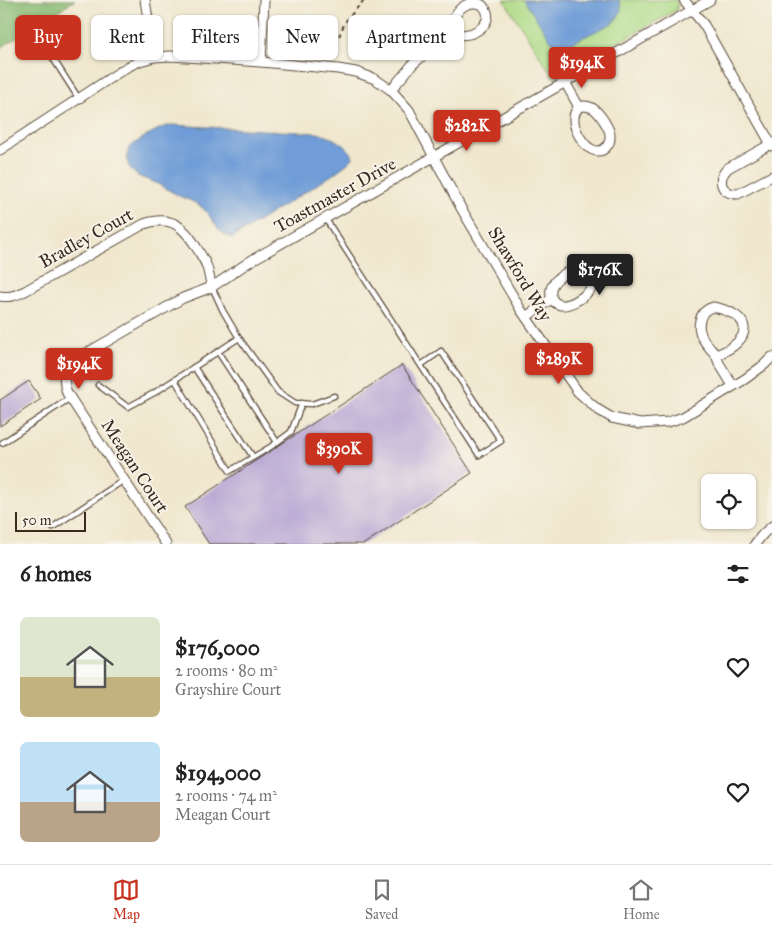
<!DOCTYPE html>
<html lang="en">
<head>
<meta charset="utf-8">
<style>
	:root { --surface:#fff; --page:#f6f6f6; --text:#222; --muted:#767676; --line:#e0e0e0; --accent:#c8321e }
	body { margin:0; font-family:"IM FELL Great Primer",serif; background:var(--page); color:var(--text); height:100vh; display:flex; flex-direction:column; font-size:19px; white-space:nowrap }
	* { box-sizing:border-box; margin:0 }
	p { font-size:16px; color:var(--muted) }
	.icon { flex:none; width:28px; height:28px; fill:none; stroke:currentColor; stroke-width:2; stroke-linecap:round; stroke-linejoin:round }
	.map { position:relative; height:544px; overflow:hidden }
	.drawer { display:flex; flex-direction:column; background:var(--surface); flex:1 }
	.drawer>* { flex:none }
	.guide { position:absolute; left:15px; top:15px; width:500px; height:45px; display:flex; gap:10px }
	.buttons { position:absolute; left:701px; top:474px; display:grid; gap:10px }
	.buttons a { display:grid; place-items:center; width:55px; height:55px; border-radius:8px; background:var(--surface); box-shadow:0 1px 4px #0004; font-size:25px }
	.scale { position:absolute; left:15px; bottom:12px; width:71px; box-sizing:border-box; padding-left:5px; border:2px solid #3b2a1e; border-top:0; font-size:14px; line-height:18px; white-space:nowrap; color:#3b2a1e; -webkit-text-stroke:4px #f7f3e8; paint-order:stroke }
	.price { position:absolute; translate:-50% -42px; padding:0 11px; border-radius:5px; background:var(--accent); color:#fff; font-size:16px; line-height:32px; filter:drop-shadow(0 1px 2px #0008) }
	.price::after { content:''; position:absolute; left:50%; top:30px; width:15px; height:11px; margin-left:-8px; background:inherit; clip-path:polygon(0 0,100% 0,50% 100%) }
	.price.active { background:#222; color:#fff }
	ul { padding:0; list-style:none }
	li { display:flex; align-items:center; gap:15px; height:125px; padding:0 20px }
	li span { display:grid; place-items:center; flex:none; width:140px; height:100px; border-radius:8px; color:#555 }
	li>.icon { margin-inline-start:auto }
	span .icon { width:60px; height:60px; fill:#fffc; stroke-width:1 }
	li b { font-size:21px }
	h2 { display:flex; justify-content:space-between; align-items:center; height:60px; padding:0 20px; font-size:21px }
	.tag { padding:0 18px; border-radius:8px; background:var(--surface); box-shadow:0 1px 4px #0004; font-size:18px; line-height:45px }
	.tag.active { background:var(--accent); color:#fff }
	.tab-bar { display:flex; justify-content:space-around; align-items:center; height:70px; border-top:1px solid var(--line); background:var(--surface); font-size:14px; color:var(--muted) }
	.tab-bar a { display:grid; justify-items:center; gap:2px }
	.tab-bar .active { color:var(--accent) }
	.map>svg:first-child { display:block }
	.green { fill:#aedb87; stroke:#748252 }
	.forest { fill:#8abb74; stroke:#627249 }
	.water { fill:#6f9dd7; stroke:#55647a }
	.building { fill:#bbabd5 }
	.lines { fill:none; stroke-linecap:round; stroke-linejoin:round }
	.service-casing { stroke:#564638; stroke-width:7 }
	.minor-casing { stroke:#564638; stroke-width:11 }
	.path { stroke:#564638; stroke-width:2; stroke-dasharray:4 4; stroke-linecap:butt }
	.service { stroke:#fff; stroke-width:4.5 }
	.minor { stroke:#fff; stroke-width:9 }
	.labels { text-anchor:middle; dominant-baseline:central; stroke-width:4; stroke-linejoin:round; paint-order:stroke }
	.street-label { font-size:18px; fill:#3b2a1e; stroke:#f7f3e8 }
</style>
</head>
<body>
<div class="map">
<svg width="772" height="544" viewBox="0 0 772 544">
	<rect width="100%" height="100%" fill="#f7f3e8"/>
	<filter id="ink" filterUnits="userSpaceOnUse"><feTurbulence type="fractalNoise" baseFrequency=".02" numOctaves="2"/><feDisplacementMap in="SourceGraphic" scale="10" xChannelSelector="R" yChannelSelector="G"/><feConvolveMatrix kernelMatrix="1 2 1 2 8 2 1 2 1" color-interpolation-filters="sRGB"/></filter>
	<filter id="wash" filterUnits="userSpaceOnUse"><feTurbulence type="fractalNoise" baseFrequency=".0096" numOctaves="4" result="noise"/><feDisplacementMap in="SourceGraphic" scale="20" xChannelSelector="R" yChannelSelector="G"/><feGaussianBlur stdDeviation="1.12" result="paint"/><feColorMatrix in="noise" values="0 0 0 0 0 0 0 0 0 0 0 0 0 0 0 0 0 1.4 0 .05"/><feComposite in="paint" operator="in"/></filter>
	<g filter="url(#wash)">
		<rect width="100%" height="100%" fill="#f0e7ce"/>
		<path class="green" d="M504 0H677V10L554 78Z"/>
		<path class="forest" d="M0 0H75L0 48Z"/>
		<g class="water">
			<path d="M524 0H619C624 10 619 18 611 24L565 46C559 47 556 46 552 42Z"/>
			<path d="M171 125 317 133C328 135 352 146 353 158L348 163 332 175 232 238C216 234 213 215 200 206 194 201 186 199 179 196 171 192 164 187 156 183 150 180 143 179 138 176 126 168 122 153 134 144 146 136 157 128 171 125Z"/>
		</g>
		<g id="blocks">
			<g class="building">
				<path d="M402 365 472 473 364 544H209L185 507Z"/>
				<path d="M29 381 41 399 0 426V400Z"/>
			</g>
		</g>
	</g>
	<g filter="url(#ink)">
		<use href="#blocks" fill-opacity="0" stroke="#564638" stroke-width="1"/>
		<g class="lines">
			<defs>
				<g id="service">
					<path d="M40 38 79 99"/>
					<path d="M325 218 479 455 501 441 441 351 421 365"/>
					<path d="M212 287 223 311 239 338 278 392 295 403 312 404 334 396"/>
					<path d="M218 352 277 442"/>
					<path d="M194 367 253 457"/>
					<path d="M175 380 230 471 272 446 291 432 302 403"/>
					<path d="M98 385 128 407 154 393 239 338"/>
					<path d="M2 443 70 398"/>
					<path d="M53 527 124 480"/>
				</g>
				<g id="minor">
					<path d="M145 0 154 57"/>
					<path d="M684 0 704 25 772 146"/>
					<path d="M261 62 264 0"/>
					<path d="M565 82 579 107"/>
					<path d="M391 90 413 64 452 31C450 19 460 3 474 3 478 3 482 4 484 7 498 23 467 43 452 31"/>
					<path d="M583 106C594 106 598 112 604 121 606 125 610 130 610 135 611 145 603 154 593 150 583 146 573 128 574 118 574 113 576 110 579 107Z"/>
					<path d="M771 144 728 168C716 180 721 194 738 194L772 176"/>
					<path d="M0 150 127 67 140 61 154 57 171 56 261 62 338 69 356 72 375 79 391 90 409 110 461 208 521 310 578 392 597 409 612 418 640 424 668 422 683 417 745 379 764 365 772 357"/>
					<path d="M583 267C612 278 577 307 561 305 556 304 552 301 551 295 548 280 570 269 583 267Z"/>
					<path d="M0 296C10 298 16 295 25 291L144 224C171 214 185 227 198 250 201 255 205 261 207 267 209 274 210 281 212 287"/>
					<path d="M713 307C755 315 753 341 716 355 707 345 696 334 700 320 702 312 706 309 713 307Z"/>
					<path d="M526 317 551 299"/>
					<path d="M716 355 719 363 733 386"/>
					<path d="M166 544 67 393C63 382 63 371 71 362L183 298 212 287 252 260 710 0"/>
					<path d="M755 544 763 534 772 526"/>
				</g>
			</defs>
			<use href="#service" class="service-casing"/>
			<use href="#minor" class="minor-casing"/>
			<path class="path" d="M333 51 345 22 364 0"/>
			<use href="#service" class="service"/>
			<use href="#minor" class="minor"/>
		</g>
	</g>
	<g class="labels">
		<g class="street-label">
			<text transform="translate(335 195) rotate(-29)">Toastmaster Drive</text>
			<text transform="translate(86 238) rotate(-29)">Bradley Court</text>
			<text transform="translate(520 274) rotate(59)">Shawford Way</text>
			<text transform="translate(135 466) rotate(57)">Meagan Court</text>
		</g>
	</g>
</svg>
<div class="buttons">
<a><svg class="icon" aria-label="locate" viewBox="0 0 24 24"><circle cx="12" cy="12" r="6"/><path d="M12 2v4M12 18v4M2 12h4M18 12h4"/></svg></a>
</div>
<div class="scale">50 m</div>
<b class="price" style="left:582px;top:89px">$194K</b>
<b class="price" style="left:467px;top:152px">$282K</b>
<b class="price active" style="left:600px;top:296px">$176K</b>
<b class="price" style="left:559px;top:385px">$289K</b>
<b class="price" style="left:79px;top:390px">$194K</b>
<b class="price" style="left:339px;top:475px">$390K</b>
<div class="guide">
<a class="tag active">Buy</a>
<a class="tag">Rent</a>
<a class="tag">Filters</a>
<a class="tag">New</a>
<a class="tag">Apartment</a>
</div>
</div>
<section class="drawer">
<h2>6 homes<svg class="icon" aria-label="filters" viewBox="0 0 24 24"><path d="M4 7h16M4 17h16"/><circle cx="9" cy="7" r="2"/><circle cx="15" cy="17" r="2"/></svg></h2>
<ul>
<li><span style="background:linear-gradient(#dfe7d0 60%,#c2b280 0)"><svg class="icon" aria-label="home" viewBox="0 0 24 24"><path d="M3 11l9-7 9 7M6 9v11h12V9"/></svg></span><div><b>$176,000</b><p>2 rooms · 80 m²</p><p>Grayshire Court</p></div><svg class="icon" aria-label="heart" viewBox="0 0 24 24"><path d="M12 20l-8-8c-3-5 5-10 8-4 3-6 11-1 8 4z"/></svg></li>
<li><span style="background:linear-gradient(#bfe0f5 60%,#b9a48a 0)"><svg class="icon" aria-label="home" viewBox="0 0 24 24"><path d="M3 11l9-7 9 7M6 9v11h12V9"/></svg></span><div><b>$194,000</b><p>2 rooms · 74 m²</p><p>Meagan Court</p></div><svg class="icon" aria-label="heart" viewBox="0 0 24 24"><path d="M12 20l-8-8c-3-5 5-10 8-4 3-6 11-1 8 4z"/></svg></li>
</ul>
</section>
<nav class="tab-bar">
<a class="active"><svg class="icon" aria-label="map" viewBox="0 0 24 24"><path d="M3 6l6-2 6 2 6-2v14l-6 2-6-2-6 2zM9 4v14M15 6v14"/></svg>Map</a>
<a><svg class="icon" aria-label="saved" viewBox="0 0 24 24"><path d="M7 4h10v16l-5-4-5 4z"/></svg>Saved</a>
<a><svg class="icon" aria-label="home" viewBox="0 0 24 24"><path d="M3 11l9-7 9 7M6 9v11h12V9"/></svg>Home</a>
</nav>
</body>
</html>
